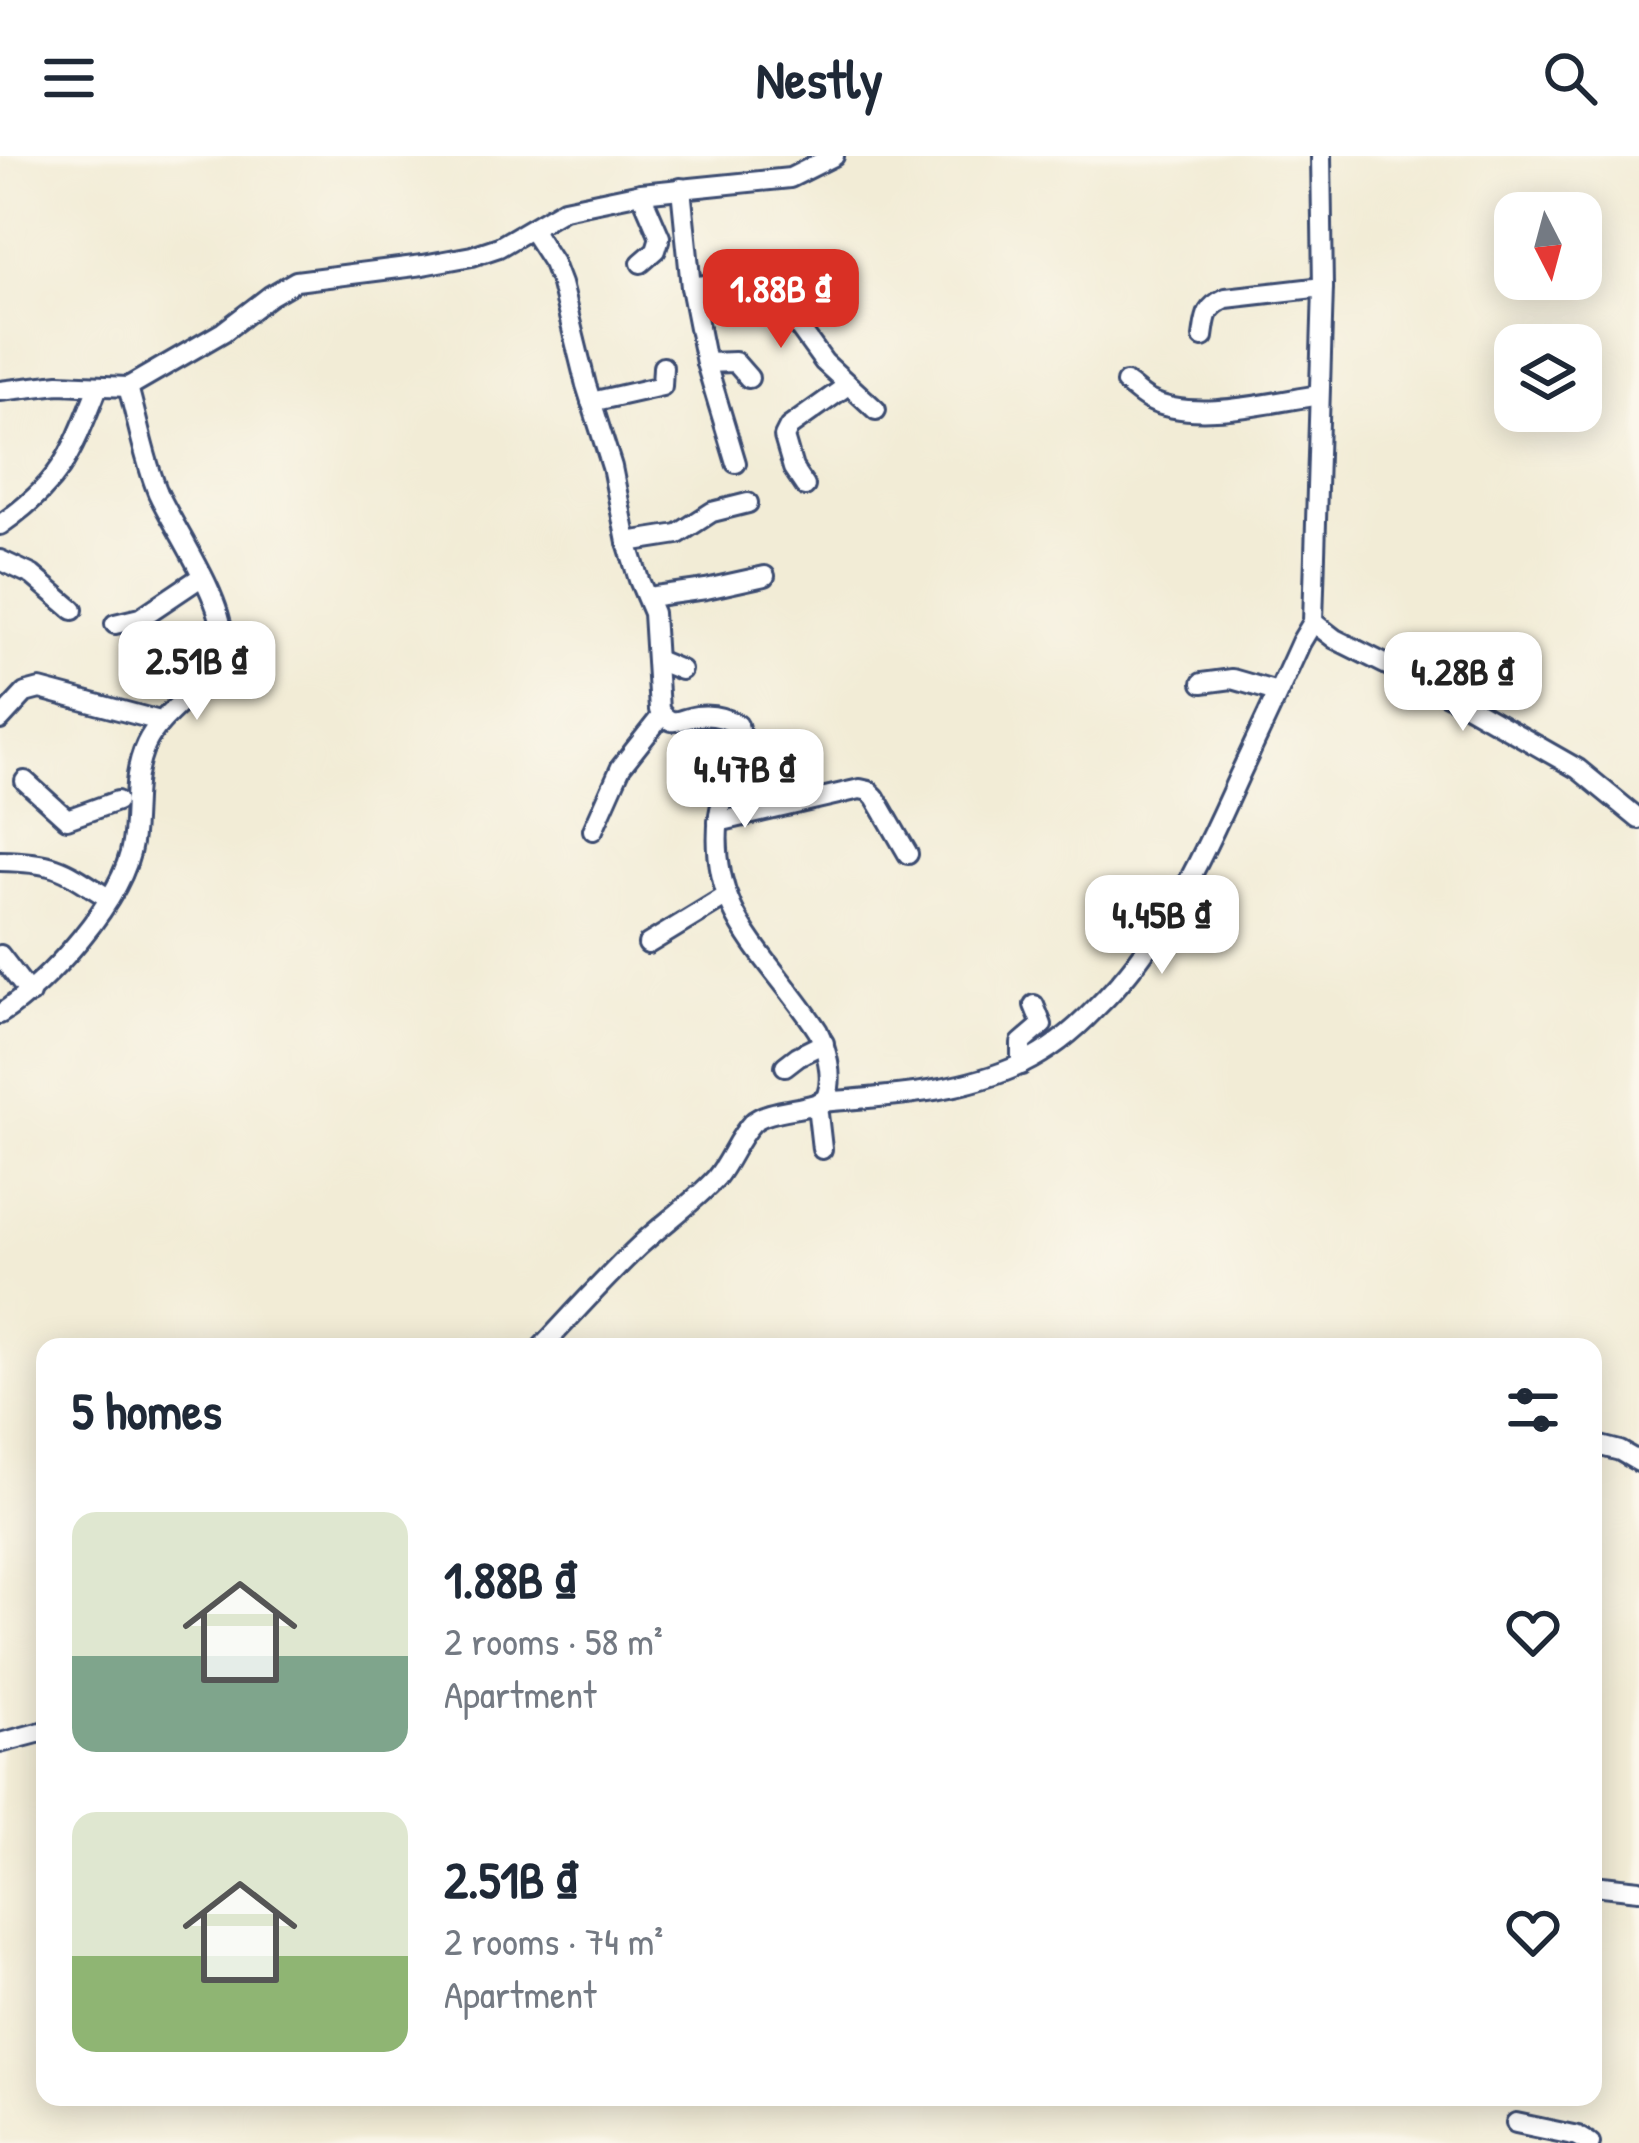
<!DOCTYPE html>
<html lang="en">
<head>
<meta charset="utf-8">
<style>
	:root { --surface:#fff; --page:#f6f6f7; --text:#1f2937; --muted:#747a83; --accent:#d93025 }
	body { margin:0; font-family:"Patrick Hand",sans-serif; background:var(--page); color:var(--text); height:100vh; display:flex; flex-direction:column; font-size:45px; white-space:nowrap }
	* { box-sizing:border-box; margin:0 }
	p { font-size:39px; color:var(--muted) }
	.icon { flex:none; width:66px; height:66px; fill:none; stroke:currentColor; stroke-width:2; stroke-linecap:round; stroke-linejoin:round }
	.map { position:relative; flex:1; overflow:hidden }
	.details { position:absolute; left:36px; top:1182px; width:1566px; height:768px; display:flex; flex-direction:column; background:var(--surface); border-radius:24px; box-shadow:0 6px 30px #0003 }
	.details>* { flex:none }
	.needle { width:78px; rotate:174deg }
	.fabs { position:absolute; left:1494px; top:36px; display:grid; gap:24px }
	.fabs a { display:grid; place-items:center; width:108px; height:108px; border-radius:24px; background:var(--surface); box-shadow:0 6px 30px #0003; font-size:60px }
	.price { position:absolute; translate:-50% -102px; padding:0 27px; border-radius:24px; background:#fff; color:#222; font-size:39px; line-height:78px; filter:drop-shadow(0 3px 6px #0008) }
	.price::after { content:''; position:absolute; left:50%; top:72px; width:36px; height:27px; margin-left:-18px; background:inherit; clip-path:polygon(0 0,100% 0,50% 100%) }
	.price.selected { background:var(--accent); color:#fff }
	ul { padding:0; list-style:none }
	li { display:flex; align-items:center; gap:36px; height:300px; padding:0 36px }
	li span { display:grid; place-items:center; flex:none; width:336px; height:240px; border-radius:24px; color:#555 }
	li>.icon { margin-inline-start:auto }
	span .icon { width:144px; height:144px; fill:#fffc; stroke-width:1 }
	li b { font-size:51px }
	h2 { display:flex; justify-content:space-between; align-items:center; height:144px; padding:0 36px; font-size:51px }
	header { display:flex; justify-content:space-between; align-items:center; height:156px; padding:0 36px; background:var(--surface); font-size:54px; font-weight:700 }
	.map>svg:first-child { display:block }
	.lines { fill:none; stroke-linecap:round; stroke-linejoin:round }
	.minor-casing { stroke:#3b4b70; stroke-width:24 }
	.minor { stroke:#fff; stroke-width:18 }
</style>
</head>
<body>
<header><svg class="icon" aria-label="menu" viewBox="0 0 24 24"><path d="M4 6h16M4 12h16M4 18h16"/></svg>Nestly<svg class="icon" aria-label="search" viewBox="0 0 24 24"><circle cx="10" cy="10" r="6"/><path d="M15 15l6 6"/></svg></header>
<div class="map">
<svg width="1639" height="1987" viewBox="0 0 1639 1987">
	<rect width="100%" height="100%" fill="#fbf7ec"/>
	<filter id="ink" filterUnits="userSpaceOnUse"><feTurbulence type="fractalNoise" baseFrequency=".00833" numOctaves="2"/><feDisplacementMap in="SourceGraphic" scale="24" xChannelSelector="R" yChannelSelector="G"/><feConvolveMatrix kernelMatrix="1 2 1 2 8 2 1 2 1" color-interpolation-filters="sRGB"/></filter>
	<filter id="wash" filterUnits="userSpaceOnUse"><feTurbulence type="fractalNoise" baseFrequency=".004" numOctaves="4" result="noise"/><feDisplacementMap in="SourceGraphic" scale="48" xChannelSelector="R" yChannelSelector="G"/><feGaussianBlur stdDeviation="2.7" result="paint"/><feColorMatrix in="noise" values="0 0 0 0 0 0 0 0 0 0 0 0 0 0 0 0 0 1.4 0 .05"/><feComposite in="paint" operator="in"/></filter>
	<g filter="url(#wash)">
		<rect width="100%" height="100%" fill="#f2ecd6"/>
	</g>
	<g filter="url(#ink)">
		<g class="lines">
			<defs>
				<g id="minor">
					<path d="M681 32 691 131 706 207 736 307"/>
					<path d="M641 37 660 81 656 94 641 107"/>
					<path d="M531 73 553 107 561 128 586 229 612 311 627 386 639 424 653 457 659 554C673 573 677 563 697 560 712 558 725 561 738 569 749 600 723 627 719 659 707 760 769 799 818 875 826 892 834 920 827 939 821 955 770 950 752 967 737 983 730 1005 716 1022 693 1047 664 1067 639 1090 605 1122 574 1157 542 1191"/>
					<path d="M691 131 748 123 767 127 824 206 876 254"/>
					<path d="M1203 181C1206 160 1205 152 1226 142L1323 131"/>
					<path d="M706 207 735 206 749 222"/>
					<path d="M1126 227C1133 232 1141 240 1149 244 1194 267 1271 246 1319 239"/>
					<path d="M0 235 59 228 128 231 223 176 270 140 296 125 423 109 472 100 499 91 564 53 641 37 790 22 834 0"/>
					<path d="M591 246 662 230 663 211"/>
					<path d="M805 330 793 312 784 281 789 271 848 229"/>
					<path d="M0 369C62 326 71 298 98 231"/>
					<path d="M627 386 678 378 712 356 748 347"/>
					<path d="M0 404 32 419 73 454"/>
					<path d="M648 441 706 433 765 420"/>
					<path d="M1313 466 1335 483 1457 544 1578 613 1639 663"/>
					<path d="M115 468 140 462 201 421"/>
					<path d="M657 504 681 514"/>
					<path d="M1202 527 1232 523 1277 536"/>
					<path d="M0 564 25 537 40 533 160 565"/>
					<path d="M25 625 67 663 117 645"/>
					<path d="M718 666 860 633 869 635 875 641 908 698"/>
					<path d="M593 674 621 611 662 559"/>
					<path d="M0 705C56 706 62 712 108 742"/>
					<path d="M648 788 725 741"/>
					<path d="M0 799 30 838"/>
					<path d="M0 858C47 828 124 744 132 687 137 654 131 620 146 588 165 547 224 528 222 478 221 440 175 374 158 337 144 303 138 266 128 231"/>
					<path d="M1021 909V887L1042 869 1034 849"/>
					<path d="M785 910 798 900 824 887"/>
					<path d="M823 946C890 940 960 937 1022 908 1049 895 1074 875 1095 853 1163 787 1201 705 1239 620 1260 575 1281 531 1301 486L1313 466 1323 131 1321 0"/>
					<path d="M817 949 822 993"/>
					<path d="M1593 1288 1620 1295 1639 1306"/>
					<path d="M0 1587 45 1575"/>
					<path d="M1593 1729 1639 1734"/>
					<path d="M1516 1967 1578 1980 1590 1987"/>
				</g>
			</defs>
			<use href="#minor" class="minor-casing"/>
			<use href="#minor" class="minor"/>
		</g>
	</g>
</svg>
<div class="fabs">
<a><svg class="needle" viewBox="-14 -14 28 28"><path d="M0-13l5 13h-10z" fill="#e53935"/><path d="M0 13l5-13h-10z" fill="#747a83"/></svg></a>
<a><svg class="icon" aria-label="layers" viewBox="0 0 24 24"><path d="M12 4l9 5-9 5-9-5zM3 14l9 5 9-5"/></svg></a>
</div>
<b class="price selected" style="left:781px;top:195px">1.88B ₫</b>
<b class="price" style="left:197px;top:567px">2.51B ₫</b>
<b class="price" style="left:1463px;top:578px">4.28B ₫</b>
<b class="price" style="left:745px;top:675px">4.47B ₫</b>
<b class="price" style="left:1162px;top:821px">4.45B ₫</b>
<section class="details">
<h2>5 homes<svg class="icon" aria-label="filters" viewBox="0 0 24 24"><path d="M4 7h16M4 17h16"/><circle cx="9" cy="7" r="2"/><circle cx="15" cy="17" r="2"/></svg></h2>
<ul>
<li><span style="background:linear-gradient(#dfe7d0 60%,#7fa58c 0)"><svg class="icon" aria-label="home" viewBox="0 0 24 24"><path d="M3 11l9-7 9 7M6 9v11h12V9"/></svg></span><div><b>1.88B ₫</b><p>2 rooms · 58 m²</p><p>Apartment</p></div><svg class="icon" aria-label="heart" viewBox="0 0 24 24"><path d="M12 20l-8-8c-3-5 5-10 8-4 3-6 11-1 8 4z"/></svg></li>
<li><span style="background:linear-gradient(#dfe7d0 60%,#8fb573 0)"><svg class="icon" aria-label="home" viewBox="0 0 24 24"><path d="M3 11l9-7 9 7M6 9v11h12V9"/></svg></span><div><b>2.51B ₫</b><p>2 rooms · 74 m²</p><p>Apartment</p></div><svg class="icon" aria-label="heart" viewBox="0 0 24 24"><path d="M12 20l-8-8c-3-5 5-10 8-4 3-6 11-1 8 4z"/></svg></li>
</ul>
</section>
</div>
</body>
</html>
